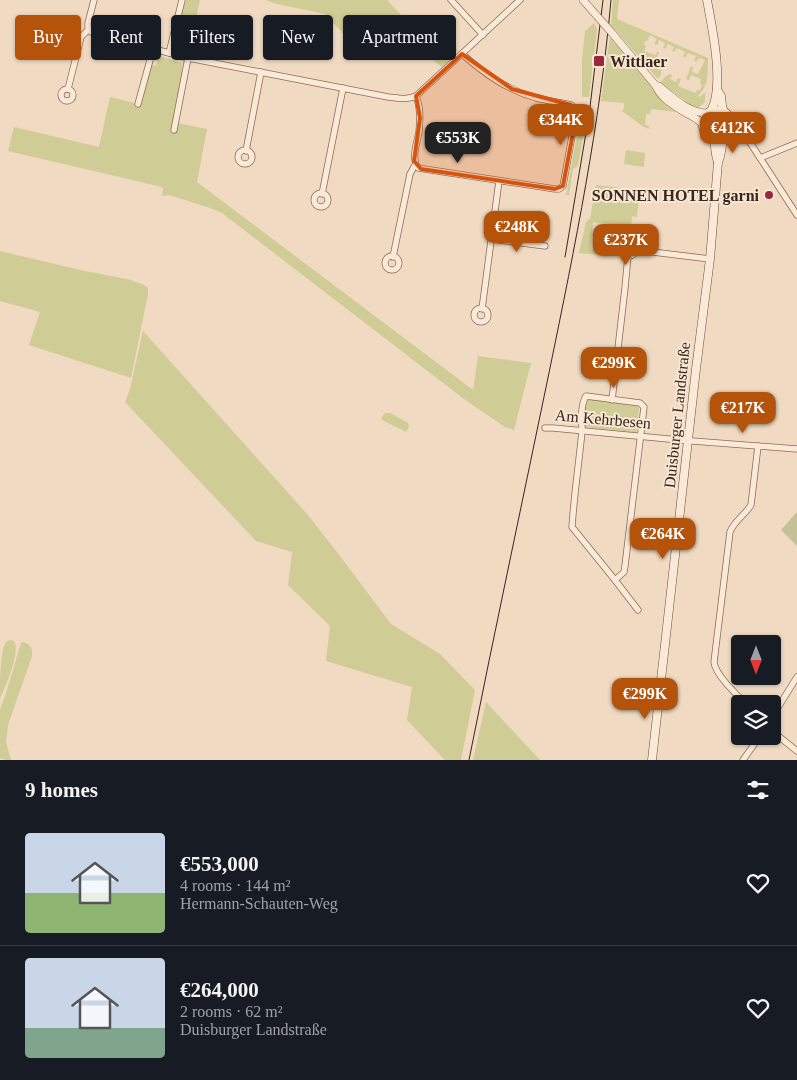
<!DOCTYPE html>
<html lang="en">
<head>
<meta charset="utf-8">
<style>
	:root { --surface:#171b24; --page:#20242c; --text:#f1f3f6; --muted:#9ea1a6; --line:#363941; --accent:#b45309 }
	body { margin:0; font-family:"Times New Roman",serif; background:var(--page); color:var(--text); height:100vh; display:flex; flex-direction:column; font-size:19px; white-space:nowrap }
	* { box-sizing:border-box; margin:0 }
	p { font-size:16px; color:var(--muted) }
	.icon { flex:none; width:28px; height:28px; fill:none; stroke:currentColor; stroke-width:2; stroke-linecap:round; stroke-linejoin:round }
	.map { position:relative; height:760px; overflow:hidden }
	.drawer { display:flex; flex-direction:column; background:var(--surface); flex:1 }
	.drawer>* { flex:none }
	.banner { position:absolute; left:15px; top:15px; width:500px; height:45px; display:flex; gap:10px }
	.needle { width:32px; rotate:180deg }
	.buttons { position:absolute; left:731px; top:635px; display:grid; gap:10px }
	.buttons a { display:grid; place-items:center; width:50px; height:50px; border-radius:5px; background:var(--surface); box-shadow:0 1px 4px #0004; font-size:25px }
	.price { position:absolute; translate:-50% -42px; padding:0 11px; border-radius:10px; background:var(--accent); color:#fff; font-size:16px; line-height:32px; filter:drop-shadow(0 1px 2px #0008) }
	.price::after { content:''; position:absolute; left:50%; top:30px; width:15px; height:11px; margin-left:-8px; background:inherit; clip-path:polygon(0 0,100% 0,50% 100%) }
	.price.selected { background:#222; color:#fff }
	ul { padding:0; list-style:none }
	li { display:flex; align-items:center; gap:15px; height:125px; padding:0 25px }
	li+li { border-top:1px solid var(--line) }
	li span { display:grid; place-items:center; flex:none; width:140px; height:100px; border-radius:5px; color:#555 }
	li>.icon { margin-inline-start:auto }
	span .icon { width:60px; height:60px; fill:#fffc; stroke-width:1 }
	li b { font-size:21px }
	h2 { display:flex; justify-content:space-between; align-items:center; height:60px; padding:0 25px; font-size:21px }
	.chip { padding:0 18px; border-radius:5px; background:var(--surface); box-shadow:0 1px 4px #0004; font-size:18px; line-height:45px }
	.chip.selected { background:var(--accent); color:#fff }
	.map>svg:first-child { display:block }
	.green { fill:#cfcc95 }
	.cemetery { fill:#c3c195 }
	.lines { fill:none; stroke-linecap:round; stroke-linejoin:round }
	.minor-casing { stroke:#8b6b58; stroke-width:7 }
	.tertiary-casing { stroke:#8b6b58; stroke-width:8 }
	.secondary-casing { stroke:#6c4c3b; stroke-width:9 }
	.minor { stroke:#fae9d6; stroke-width:5.5 }
	.tertiary { stroke:#fae9d6; stroke-width:7 }
	.secondary { stroke:#fae9d6; stroke-width:8 }
	.tram { stroke:#3a261d; stroke-width:1 }
	.tertiary-bridge-casing { stroke:#8b6b58; stroke-width:8; stroke-linecap:butt }
	.tertiary-bridge { stroke:#fae9d6; stroke-width:7 }
	.marked { fill:#d7540e; fill-opacity:0.2; stroke:#d7540e; stroke-width:4; stroke-linejoin:round }
	.poi-dot { fill:#9c263b; stroke:#f7e6d2; stroke-width:2 }
	.labels { text-anchor:middle; dominant-baseline:central; stroke-width:4; stroke-linejoin:round; paint-order:stroke }
	.poi-label { font-size:16px; font-weight:bold; fill:#3a261d; stroke:#f7e6d2; text-anchor:start }
	.street-label { font-size:16px; fill:#3a261d; stroke:#f7e6d2 }
</style>
</head>
<body>
<div class="map">
<svg width="797" height="760" viewBox="0 0 797 760">
	<rect width="100%" height="100%" fill="#f0dac2"/>
	<g class="green">
		<path d="M185 0H200L189 52C187 52 182 52 180 51 169 46 182 10 185 0Z"/>
		<path d="M265 0H387L413 28 451 44 458 50 442 67 423 53 403 43 386 46 385 49 351 42 325 14 277 4Z"/>
		<path d="M613 0H619L617 19 708 58C707 74 710 84 698 96L700 97 705 92V102L697 109 686 103 683 99 660 83 665 77 670 74 672 75 670 79 676 82 678 78 681 79 678 86 695 93 697 90H700L702 85 700 83 701 79 691 75 689 80 686 79 691 66 693 67 692 72 698 74 705 60 699 58 696 62 694 61 696 56 688 53 685 58 683 56 685 52 677 48 674 52 672 51 674 47 668 44 665 49 663 48 665 43 659 40 657 45 654 44 657 39 650 35 647 41H645L644 44 646 47 644 51 655 55 657 52H659L655 63 657 67 661 70V75L658 79 611 25Z"/>
		<path d="M594 23 597 29 589 97H582V60L585 31Z"/>
		<path d="M610 37 655 90 677 110 676 112 651 109 650 114H646L645 125 649 126V129L644 127 622 111 624 108V103L601 101Z"/>
		<path d="M159 56 182 63 183 74 177 123 207 129 197 182 473 390 478 356 531 363 514 430 505 427 464 399 222 213 210 208 169 195 162 196 163 189 162 187 8 151 14 127 99 147 110 97 139 104 149 64 156 66Z"/>
		<circle cx="718" cy="125" r="10"/>
		<path d="M580 118 582 120H586L578 166 573 169 569 195H566Z"/>
		<path d="M626 150 645 153 644 167 624 164Z"/>
		<path d="M596 185 640 190 637 217 632 216 630 238 616 236 617 225 593 222 591 249 611 252V256L579 253 586 222 590 219Z"/>
		<path d="M0 251 80 270 131 280 144 285 148 288V294L131 378 29 345 40 312 0 301Z"/>
		<path d="M143 331 307 514 340 556 391 624 440 654 475 690 461 760H445L407 720 412 687 326 661 330 626 288 585 292 552 256 541 125 402 130 389Z"/>
		<path d="M589 399 635 404 639 408 636 432H634L584 427 583 425 586 402Z"/>
		<path d="M386 413H390L408 423 409 427 406 432 390 424 381 419 384 414Z"/>
		<path d="M11 640 14 641C21 652 5 687 0 699 0 687 0 653 5 644 7 640 7 641 11 640Z"/>
		<path d="M23 642C30 644 33 648 32 656L8 725 6 742 11 760H6L0 758V710L7 690 21 643Z"/>
		<path d="M486 702 540 760H473Z"/>
	</g>
	<path class="cemetery" d="M797 512V546L781 530Z"/>
	<g class="lines">
		<defs>
			<g id="minor">
				<path d="M94 0 88 23V27L91 32 169 53 182 0"/>
				<path d="M451 0 483 35"/>
				<path d="M169 53 188 58 388 97C398 98 407 100 416 96L520 0"/>
				<circle cx="67" cy="95" r="6"/>
				<path d="M68 89 81 37 89 29"/>
				<path d="M416 96C421 108 420 120 419 132 417 143 411 158 418 168L555 189H559L563 186 576 114 575 108 571 105C560 102 548 101 536 98 507 90 485 74 462 54"/>
				<path d="M138 104 153 49"/>
				<path d="M731 122 751 144 797 215"/>
				<path d="M174 130 188 58"/>
				<path d="M728 134 734 133 745 137"/>
				<circle cx="245" cy="157" r="7"/>
				<path d="M246 151 261 72"/>
				<path d="M760 158 797 143"/>
				<circle cx="321" cy="200" r="7"/>
				<path d="M322 194 343 88"/>
				<path d="M492 239 545 246"/>
				<circle cx="629" cy="249" r="7"/>
				<path d="M636 250 710 259"/>
				<circle cx="392" cy="263" r="7"/>
				<path d="M393 257 410 174 415 165"/>
				<circle cx="481" cy="315" r="7"/>
				<path d="M482 309 499 181"/>
				<path d="M586 396 640 403 644 407 625 566 624 572 615 580 572 527C574 495 579 463 582 431 582 420 580 406 586 396Z"/>
				<path d="M612 400 625 288 628 256"/>
				<path d="M545 428H553L679 440 797 449"/>
				<path d="M615 580 638 610"/>
				<path d="M747 704C737 696 715 674 714 662L730 532C734 521 745 515 751 505L758 446"/>
				<path d="M772 717 797 677"/>
				<path d="M772 731 797 751"/>
				<path d="M743 760 760 736"/>
			</g>
			<g id="tertiary">
				<path d="M583 0 597 16"/>
				<path d="M612 33 656 86C660 98 676 107 686 113 693 117 698 119 703 125"/>
				<path d="M656 86H659C674 98 688 113 708 113"/>
			</g>
			<g id="secondary">
				<path d="M707 0C712 27 725 87 711 111"/>
				<path d="M717 89C718 92 720 94 721 96 722 100 721 105 723 109 725 114 724 110 728 115 736 123 730 134 721 138"/>
				<path d="M718 162C715 155 716 149 714 142 712 137 709 137 706 134 701 127 702 117 709 112 714 109 719 110 724 112"/>
				<path d="M652 760 696 369 710 259 718 162C722 154 721 145 724 137"/>
			</g>
		</defs>
		<use href="#minor" class="minor-casing"/>
		<use href="#tertiary" class="tertiary-casing"/>
		<use href="#secondary" class="secondary-casing"/>
		<use href="#minor" class="minor"/>
		<use href="#tertiary" class="tertiary"/>
		<use href="#secondary" class="secondary"/>
		<g class="tram">
			<path d="M565 257 589 115 603 0"/>
			<path d="M469 760C495 629 523 499 550 368 575 246 600 124 611 0"/>
		</g>
		<defs>
			<path id="tertiary-bridge" d="M597 16 612 33"/>
		</defs>
		<use href="#tertiary-bridge" class="tertiary-bridge-casing"/>
		<use href="#tertiary-bridge" class="tertiary-bridge"/>
	</g>
	<path class="marked" d="M462 54 512 89 571 105 577 112 563 186 555 189 421 169 414 161 420 118 416 96Z"/>
	<g class="poi-dot">
		<rect x="593" y="55" width="12" height="12" rx="2.5"/>
		<circle cx="769" cy="195" r="5"/>
	</g>
	<g class="labels">
		<g class="poi-label">
			<text x="610" y="61">Wittlaer</text>
			<text x="759" y="195" text-anchor="end">SONNEN HOTEL garni</text>
		</g>
		<g class="street-label">
			<text transform="translate(677 415) rotate(-84)">Duisburger Landstraße</text>
			<text transform="translate(603 419) rotate(5)">Am Kehrbesen</text>
		</g>
	</g>
</svg>
<div class="buttons">
<a><svg class="needle" viewBox="-14 -14 28 28"><path d="M0-13l5 13h-10z" fill="#e53935"/><path d="M0 13l5-13h-10z" fill="#9ea1a6"/></svg></a>
<a><svg class="icon" aria-label="layers" viewBox="0 0 24 24"><path d="M12 4l9 5-9 5-9-5zM3 14l9 5 9-5"/></svg></a>
</div>
<b class="price" style="left:561px;top:146px">€344K</b>
<b class="price" style="left:733px;top:154px">€412K</b>
<b class="price selected" style="left:458px;top:164px">€553K</b>
<b class="price" style="left:517px;top:253px">€248K</b>
<b class="price" style="left:626px;top:266px">€237K</b>
<b class="price" style="left:614px;top:389px">€299K</b>
<b class="price" style="left:743px;top:434px">€217K</b>
<b class="price" style="left:663px;top:560px">€264K</b>
<b class="price" style="left:645px;top:720px">€299K</b>
<div class="banner">
<a class="chip selected">Buy</a>
<a class="chip">Rent</a>
<a class="chip">Filters</a>
<a class="chip">New</a>
<a class="chip">Apartment</a>
</div>
</div>
<section class="drawer">
<h2>9 homes<svg class="icon" aria-label="filters" viewBox="0 0 24 24"><path d="M4 7h16M4 17h16"/><circle cx="9" cy="7" r="2"/><circle cx="15" cy="17" r="2"/></svg></h2>
<ul>
<li><span style="background:linear-gradient(#c9d6e8 60%,#8fb573 0)"><svg class="icon" aria-label="home" viewBox="0 0 24 24"><path d="M3 11l9-7 9 7M6 9v11h12V9"/></svg></span><div><b>€553,000</b><p>4 rooms · 144 m²</p><p>Hermann-Schauten-Weg</p></div><svg class="icon" aria-label="heart" viewBox="0 0 24 24"><path d="M12 20l-8-8c-3-5 5-10 8-4 3-6 11-1 8 4z"/></svg></li>
<li><span style="background:linear-gradient(#c9d6e8 70%,#7fa58c 0)"><svg class="icon" aria-label="home" viewBox="0 0 24 24"><path d="M3 11l9-7 9 7M6 9v11h12V9"/></svg></span><div><b>€264,000</b><p>2 rooms · 62 m²</p><p>Duisburger Landstraße</p></div><svg class="icon" aria-label="heart" viewBox="0 0 24 24"><path d="M12 20l-8-8c-3-5 5-10 8-4 3-6 11-1 8 4z"/></svg></li>
</ul>
</section>
</body>
</html>
